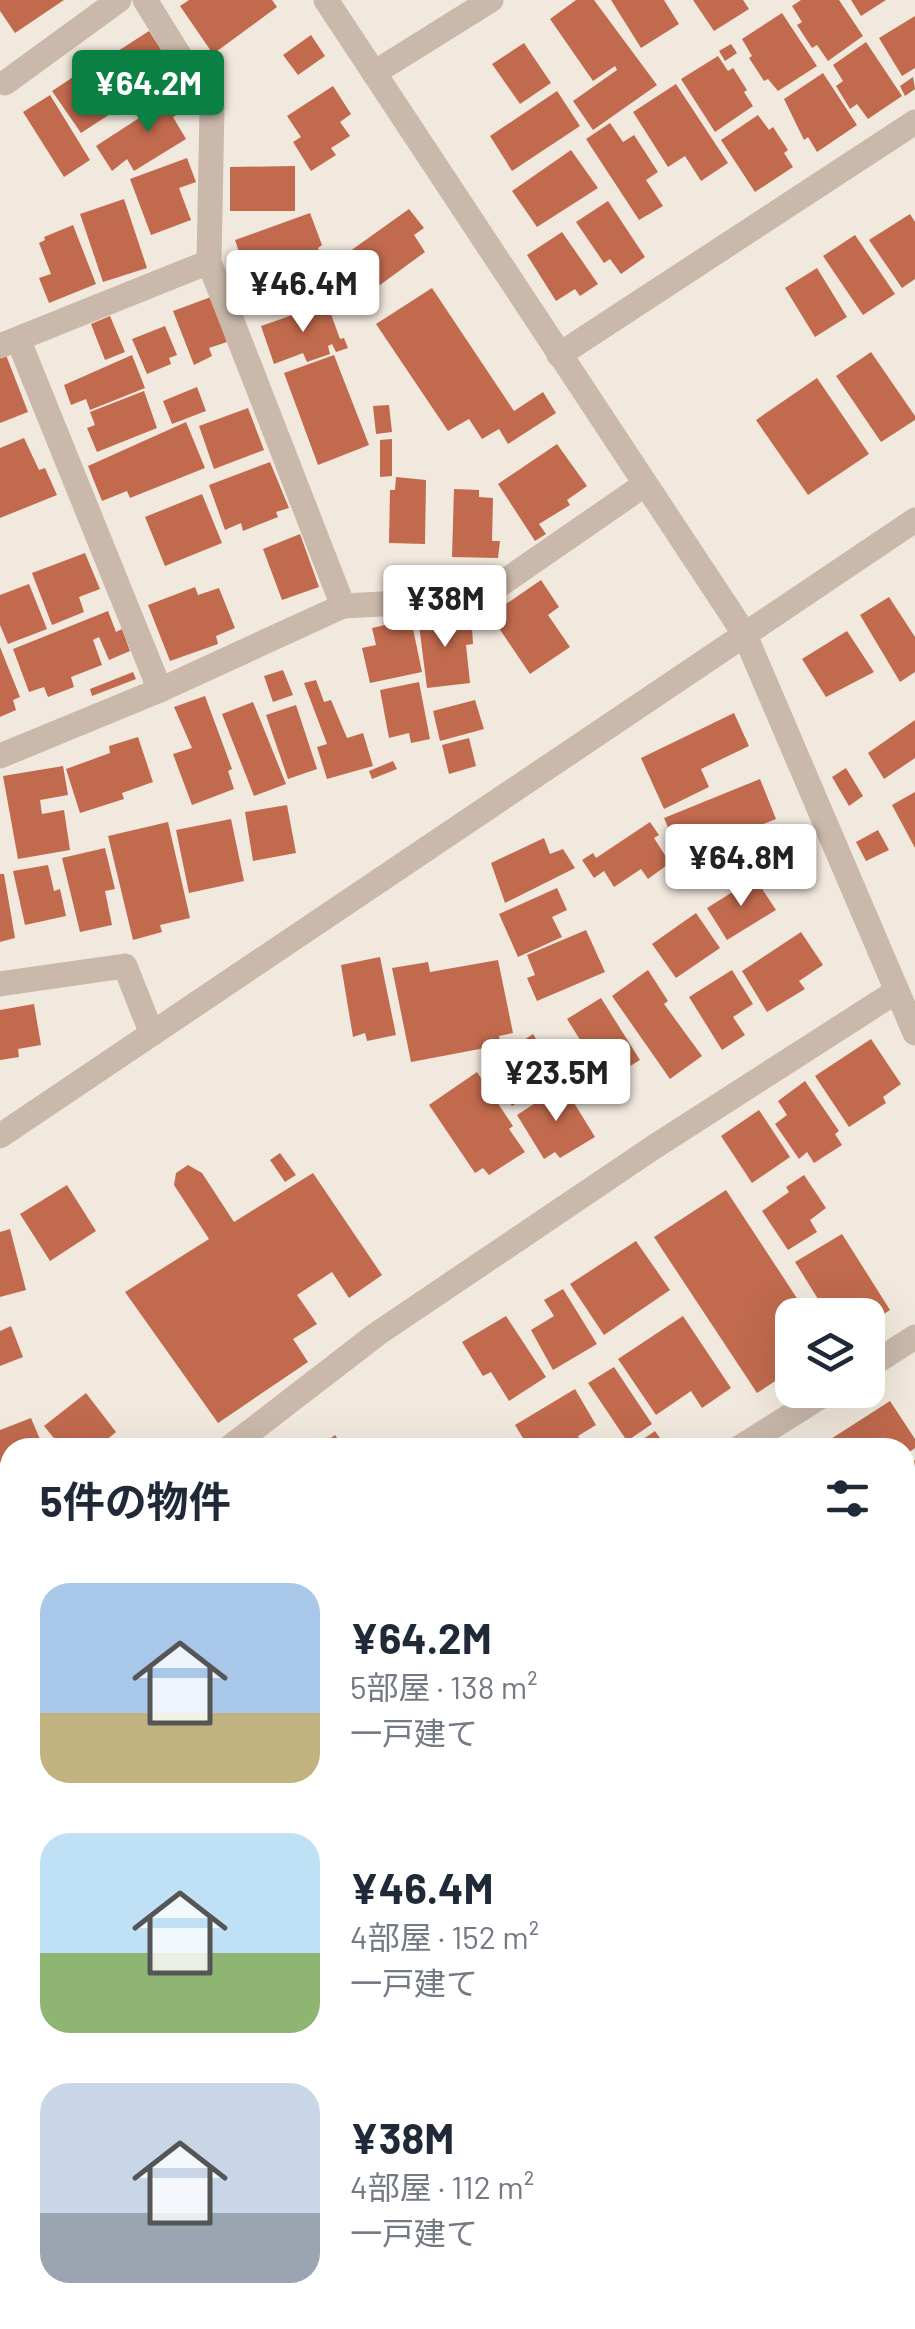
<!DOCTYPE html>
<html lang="ja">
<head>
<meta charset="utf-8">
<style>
	:root { --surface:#fff; --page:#f2f2f3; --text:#1f2937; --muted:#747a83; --accent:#0b8043 }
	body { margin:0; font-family:Barlow,"Noto Sans JP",sans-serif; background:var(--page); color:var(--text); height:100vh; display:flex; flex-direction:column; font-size:38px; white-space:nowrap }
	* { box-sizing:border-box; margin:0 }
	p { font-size:32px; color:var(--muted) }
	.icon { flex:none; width:55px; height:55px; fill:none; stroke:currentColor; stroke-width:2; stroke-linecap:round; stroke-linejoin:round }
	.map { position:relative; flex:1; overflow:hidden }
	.panel { position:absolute; left:0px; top:1438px; width:915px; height:892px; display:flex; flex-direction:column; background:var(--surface); border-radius:30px 30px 0 0; box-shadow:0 10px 40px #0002 }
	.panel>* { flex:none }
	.controls { position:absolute; left:775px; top:1298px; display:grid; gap:20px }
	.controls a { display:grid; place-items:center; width:110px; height:110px; border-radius:20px; background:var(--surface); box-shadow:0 10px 40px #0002; font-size:50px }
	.price { position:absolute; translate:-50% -85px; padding:0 22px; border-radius:10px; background:#fff; color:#222; font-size:32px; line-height:65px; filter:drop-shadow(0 2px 5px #0008) }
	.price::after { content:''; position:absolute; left:50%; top:60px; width:30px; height:22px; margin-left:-15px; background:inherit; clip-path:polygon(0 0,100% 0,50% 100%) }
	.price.active { background:var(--accent); color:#fff }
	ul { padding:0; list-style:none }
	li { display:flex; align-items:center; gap:30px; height:250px; padding:0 40px }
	li span { display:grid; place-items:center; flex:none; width:280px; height:200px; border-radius:30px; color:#555 }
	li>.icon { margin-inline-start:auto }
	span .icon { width:120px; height:120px; fill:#fffc; stroke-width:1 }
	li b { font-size:42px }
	h2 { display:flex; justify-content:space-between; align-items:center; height:120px; padding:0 40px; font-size:42px }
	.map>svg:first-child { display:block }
	.building { fill:#c16a4d }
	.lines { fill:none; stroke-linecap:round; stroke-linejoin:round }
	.minor { stroke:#cab9ab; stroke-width:25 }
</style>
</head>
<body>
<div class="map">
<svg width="915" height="2329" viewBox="0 0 915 2329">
	<rect width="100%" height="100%" fill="#f2e9de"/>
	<g class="building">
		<path d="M0 0H64L15 33 0 11Z"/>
		<path d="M189 0H272L277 7 213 54 180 6Z"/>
		<path d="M576 0H594L657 85 593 130 573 101 617 70 615 66 593 81 550 19Z"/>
		<path d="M611 0H664L679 24 641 48Z"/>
		<path d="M693 0H743L749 9 714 31Z"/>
		<path d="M801 0H839L863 36 828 61 817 45 812 48 797 25 802 22 792 6Z"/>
		<path d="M851 0H886L861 16Z"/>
		<path d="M782 13 817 66 778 91 768 79 764 81 749 58 752 56 742 39Z"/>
		<path d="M915 16V68L902 76 879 38Z"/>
		<path d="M149 31 176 73 131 102 104 60Z"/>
		<path d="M311 35 325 56 298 75 283 55Z"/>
		<path d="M866 42 902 96 868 119 857 104 850 109 836 86 843 81 833 65Z"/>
		<path d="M524 43 551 83 520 104 492 64Z"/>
		<path d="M731 44 737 53 725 61 719 51Z"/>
		<path d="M718 56 728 71 733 68 747 90 744 92 753 106 715 132 681 79Z"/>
		<path d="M99 60 127 103 81 133 52 91Z"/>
		<path d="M823 73 857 125 817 152 808 137 804 140 784 99Z"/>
		<path d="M913 77 915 89 905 96 900 86Z"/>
		<path d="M676 84 728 163 701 181 685 156 668 167 633 112Z"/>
		<path d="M333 86 351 114 340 122 350 136 331 148 336 155 311 171 293 142 301 137 287 116Z"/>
		<path d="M187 87 196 102 173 117 186 139 134 171 127 159 112 171 96 146Z"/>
		<path d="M557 91 580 126 512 171 490 136Z"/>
		<path d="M50 95 90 160 64 177 23 112Z"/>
		<path d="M758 115 769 130 773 127 788 150 784 153 793 167 755 192 721 140Z"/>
		<path d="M610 123 623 142 634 135 658 172 646 180 663 206 639 220 586 139Z"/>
		<path d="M571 150 598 188 537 227 512 191Z"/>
		<path d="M187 158 196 182 179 188 191 220 151 235 130 179Z"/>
		<path d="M295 166V211H230V167Z"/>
		<path d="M124 199 147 268 103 282 80 214Z"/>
		<path d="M608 201 645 257 621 274 610 259 604 263 576 222Z"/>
		<path d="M409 209 424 228 414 235 425 252 365 296 339 259Z"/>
		<path d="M310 213 322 245 318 248 325 270 254 296 235 240Z"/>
		<path d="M910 214 915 222V279L902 288 869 240Z"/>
		<path d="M73 225 96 284 49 303 39 278 51 274 39 243 45 240 44 237Z"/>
		<path d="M562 232 598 284 580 296 575 289 556 301 527 255Z"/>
		<path d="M855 235 895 294 863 315 823 256Z"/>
		<path d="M817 268 847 317 815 337 785 288Z"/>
		<path d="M432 288 514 411 543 392 556 413 508 444 499 429 482 439 469 419 448 431 376 324Z"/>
		<path d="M211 297 227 342 209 348 212 356 194 365 173 311Z"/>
		<path d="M327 303 340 339 344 338 348 348 336 352 332 344 328 346 330 354 307 362 303 353 274 364 261 326Z"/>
		<path d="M110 316 125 352 105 360 91 324Z"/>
		<path d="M165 326 177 355 169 358 171 364 147 374 132 339Z"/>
		<path d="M871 352 915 416V420L881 442 836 376Z"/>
		<path d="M6 355 28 412 0 423V357Z"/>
		<path d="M132 355 145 388 90 410 86 399 71 405 64 385Z"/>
		<path d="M334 355 369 445 318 465 284 373Z"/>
		<path d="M817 378 869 454 808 495 756 420Z"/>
		<path d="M197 387 206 411 172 424 163 401Z"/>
		<path d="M144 391 157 428 97 452 87 428 95 425 90 412Z"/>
		<path d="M389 405 392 432 376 434 373 406Z"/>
		<path d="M248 408 264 450 214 469 199 426Z"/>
		<path d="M186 422 205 468 130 498 127 491 102 501 88 466Z"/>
		<path d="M24 438 39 470 45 468 57 495 0 518V448Z"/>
		<path d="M392 439V476L380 477V440Z"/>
		<path d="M557 444 587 486 567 500 570 505 539 524 546 534 535 541 498 484Z"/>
		<path d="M270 462 289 508 276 512 278 517 243 531 241 523 225 530 209 485Z"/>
		<path d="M396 477 426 480 425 544 389 543 390 490H395Z"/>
		<path d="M454 489 479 490V497L493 498 492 541H500L498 558 452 557Z"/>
		<path d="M202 494 222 543 165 566 145 517Z"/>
		<path d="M300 534 319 587 282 600 263 549Z"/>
		<path d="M85 553 100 589 79 597 84 612 52 625 32 573Z"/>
		<path d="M541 580 559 607 548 615 570 647 530 674 490 615Z"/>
		<path d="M29 584 47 629 8 644 0 625V595Z"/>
		<path d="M195 587 198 595 219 588 235 628 216 636 218 644 170 661 148 605Z"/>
		<path d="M889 597 915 637V672L900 682 860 615Z"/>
		<path d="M108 611 116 632 122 629 130 651 109 660 99 637 93 640 102 665 71 677 74 687 48 697 44 687 29 692 13 649Z"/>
		<path d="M457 611 458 628H472L473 644 466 645 470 683 427 688 419 625 426 624V615Z"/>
		<path d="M411 619 422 672 370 683 362 648 376 645 372 628Z"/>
		<path d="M847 631 874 672 826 697 802 659Z"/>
		<path d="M0 647 20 697 13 700 16 710 0 717Z"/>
		<path d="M283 670 293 695 273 702 264 676Z"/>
		<path d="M133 672 136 679 92 696 90 689Z"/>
		<path d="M316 680 324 702 331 700 347 738 363 733 373 766 327 779 317 747 327 744 304 683Z"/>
		<path d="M419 682 430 739 411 743 409 733 389 738 380 690Z"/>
		<path d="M205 696 232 769 228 771 234 789 192 805 173 754 192 748 174 707Z"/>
		<path d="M475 700 484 729 440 741 433 711Z"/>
		<path d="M253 702 286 784 254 796 222 714Z"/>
		<path d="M296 705 317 769 288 779 266 715Z"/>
		<path d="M734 713 749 746 701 769 709 787 664 809 641 758Z"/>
		<path d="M915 720V758L884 779 868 753Z"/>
		<path d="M138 737 153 782 122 793 124 799 80 813 66 769 110 753 109 746Z"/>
		<path d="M469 738 476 766 449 774 442 745Z"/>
		<path d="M393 761 397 769 372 779 369 771Z"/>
		<path d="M63 766 68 795 40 800 42 814 64 810 70 850 18 859 3 776Z"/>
		<path d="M846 768 863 796 849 806 832 777Z"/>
		<path d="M760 779 776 819 748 830 752 840 700 862 690 838 675 844 664 818Z"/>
		<path d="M915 792V848L892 805Z"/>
		<path d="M287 805 296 853 253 861 245 812Z"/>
		<path d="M231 819 244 881 189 893 176 830Z"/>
		<path d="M168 822 190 918 160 925 162 932 133 940 108 836Z"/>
		<path d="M650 822 659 835 654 838 670 863 648 879 641 869 614 887 604 871 594 878 582 860 593 853 596 858Z"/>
		<path d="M878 830 889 850 866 861 856 842Z"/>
		<path d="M544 838 550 854 563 849 575 868 505 903 491 863Z"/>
		<path d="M105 848 115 889 105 891 112 925 80 932 62 858Z"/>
		<path d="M48 865 54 891 60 889 66 916 25 925 13 871Z"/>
		<path d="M0 874H4L15 938 0 942Z"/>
		<path d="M755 878 776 910 727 940 707 908Z"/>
		<path d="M557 888 567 910 552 917 562 937 518 957 499 914Z"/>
		<path d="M696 913 720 948 676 978 652 944Z"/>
		<path d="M586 930 605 972 537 1001 527 978 535 975 527 955Z"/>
		<path d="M801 932 823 965 799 981 805 989 767 1012 742 971Z"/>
		<path d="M380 957 396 1035 367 1041 365 1033 353 1037 341 965Z"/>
		<path d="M498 960 513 1033 499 1036 501 1045 411 1062 392 968 428 962 430 972Z"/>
		<path d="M648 970 668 1001 664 1004 702 1056 670 1079 612 996Z"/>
		<path d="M732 970 753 1004 733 1017 745 1035 722 1050 689 997Z"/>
		<path d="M601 998 640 1060 606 1081 567 1019Z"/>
		<path d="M34 1004 41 1045 18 1049 19 1057 0 1060V1010Z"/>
		<path d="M533 1034 554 1068 531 1083 536 1091 512 1106 486 1065Z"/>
		<path d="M871 1039 901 1084 883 1097 886 1103 849 1127 815 1076Z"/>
		<path d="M477 1072 513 1126 509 1129 525 1152 489 1175 483 1168 475 1173 429 1105Z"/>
		<path d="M805 1081 839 1131 835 1134 842 1145 814 1163 807 1152 799 1159 775 1124 787 1115 778 1101Z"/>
		<path d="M563 1085 595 1137 560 1158 555 1152 544 1159 517 1115Z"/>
		<path d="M759 1110 790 1157 752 1183 721 1136Z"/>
		<path d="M280 1153 296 1175 285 1182 270 1160Z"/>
		<path d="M188 1165 202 1173 234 1222 313 1173 382 1275 349 1298 332 1272 297 1295 317 1324 293 1339 308 1362 218 1423 125 1292 209 1239 174 1185 176 1173Z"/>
		<path d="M804 1175 826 1208 810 1220 817 1232 788 1250 762 1211 789 1192 786 1187Z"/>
		<path d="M67 1185 96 1231 50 1261 20 1214Z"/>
		<path d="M726 1190 808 1315H792V1370L757 1393 654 1237Z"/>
		<path d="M10 1229 26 1290 0 1297V1232Z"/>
		<path d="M842 1234 890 1310 868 1324V1315H828L795 1262Z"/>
		<path d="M636 1241 670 1290 604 1335 570 1284Z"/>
		<path d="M563 1289 597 1344 553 1370 531 1330 554 1316 544 1300Z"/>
		<path d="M506 1316 546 1377 509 1401 491 1372 483 1376 462 1342Z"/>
		<path d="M683 1316 731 1388 702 1408 691 1391 656 1415 618 1359Z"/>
		<path d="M11 1326 23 1357 0 1366V1331Z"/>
		<path d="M614 1367 652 1424 627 1441 588 1383Z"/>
		<path d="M575 1389 596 1425 578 1436 584 1448H529L515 1425Z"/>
		<path d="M86 1393 116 1432 97 1448H62L44 1426Z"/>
		<path d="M890 1401 915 1439V1448L905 1455V1448H825L823 1444Z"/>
		<path d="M31 1418 42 1444 33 1448H10V1458L0 1462V1430Z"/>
		<path d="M655 1431 667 1448H630Z"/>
		<path d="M335 1435 344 1448H318Z"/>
		<path d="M915 1460V1517L905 1524V1466Z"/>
		<path d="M10 1472V1511L0 1515V1475Z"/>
		<path d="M915 1534V1637L905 1621V1541Z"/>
		<path d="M0 1540 8 1548 10 1546V1589L0 1576Z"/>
		<path d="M10 1692V1767L6 1761 0 1764V1695Z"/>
		<path d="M905 1841 915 1862V2013L905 2018Z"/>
		<path d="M8 2115 10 2189 3 2193 0 2185V2118Z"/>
		<rect x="905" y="2118" width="10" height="61"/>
		<path d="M905 2199H915L913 2244H905Z"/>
		<path d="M10 2272V2312L0 2298V2278Z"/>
		<path d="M57 2320H75L77 2323 69 2329H50L59 2325Z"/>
		<path d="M79 2320H125L130 2329H84Z"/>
		<path d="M137 2320H256L243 2329H143Z"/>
		<path d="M689 2320H697L701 2329H669Z"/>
		<path d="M755 2320H831L835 2329H758Z"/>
		<path d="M866 2320 904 2327V2329H864Z"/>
	</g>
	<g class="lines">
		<g class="minor">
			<path d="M145 0 212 108 209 262 343 606"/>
			<path d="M326 0 744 633 915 1033"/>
			<path d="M374 73 491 0"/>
			<path d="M5 83 119 0"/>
			<path d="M18 339 160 690"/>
			<path d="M0 346 209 262"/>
			<path d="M559 355 915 122"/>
			<path d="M0 756 160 690 343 606 479 599 644 485"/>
			<path d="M0 984 125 966 152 1034"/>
			<path d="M0 1136 915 520"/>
			<path d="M868 1367 915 1337"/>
			<path d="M229 1448 377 1334 654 1147 897 991"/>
			<path d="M739 1448 831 1390"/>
			<path d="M0 1637 10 1629"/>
			<path d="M905 1705 915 1699"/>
			<path d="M0 1978 10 1970"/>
			<path d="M905 2075 915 2070"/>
			<path d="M0 2231 10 2225"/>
			<path d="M349 2329 369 2320"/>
		</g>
	</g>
</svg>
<div class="controls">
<a><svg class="icon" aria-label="layers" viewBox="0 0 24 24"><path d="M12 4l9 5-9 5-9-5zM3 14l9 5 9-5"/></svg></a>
</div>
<b class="price active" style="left:148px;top:135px">¥64.2M</b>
<b class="price" style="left:303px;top:335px">¥46.4M</b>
<b class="price" style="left:445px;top:650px">¥38M</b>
<b class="price" style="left:741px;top:909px">¥64.8M</b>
<b class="price" style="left:556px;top:1124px">¥23.5M</b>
<section class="panel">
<h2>5件の物件<svg class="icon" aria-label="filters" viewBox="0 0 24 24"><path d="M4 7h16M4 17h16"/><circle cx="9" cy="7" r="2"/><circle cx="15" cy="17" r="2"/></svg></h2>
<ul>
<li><span style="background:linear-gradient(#a9c7e8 65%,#c2b280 0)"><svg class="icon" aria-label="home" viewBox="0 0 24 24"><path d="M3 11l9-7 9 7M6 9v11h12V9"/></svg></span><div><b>¥64.2M</b><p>5部屋 · 138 m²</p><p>一戸建て</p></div></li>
<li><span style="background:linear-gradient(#bfe0f5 60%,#8fb573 0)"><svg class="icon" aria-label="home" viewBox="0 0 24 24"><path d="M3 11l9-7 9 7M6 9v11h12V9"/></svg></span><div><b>¥46.4M</b><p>4部屋 · 152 m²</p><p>一戸建て</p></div></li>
<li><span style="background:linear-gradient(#c9d6e8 65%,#9aa5b1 0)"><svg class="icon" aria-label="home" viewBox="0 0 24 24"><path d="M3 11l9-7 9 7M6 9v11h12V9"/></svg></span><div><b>¥38M</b><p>4部屋 · 112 m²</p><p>一戸建て</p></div></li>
</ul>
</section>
</div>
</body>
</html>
